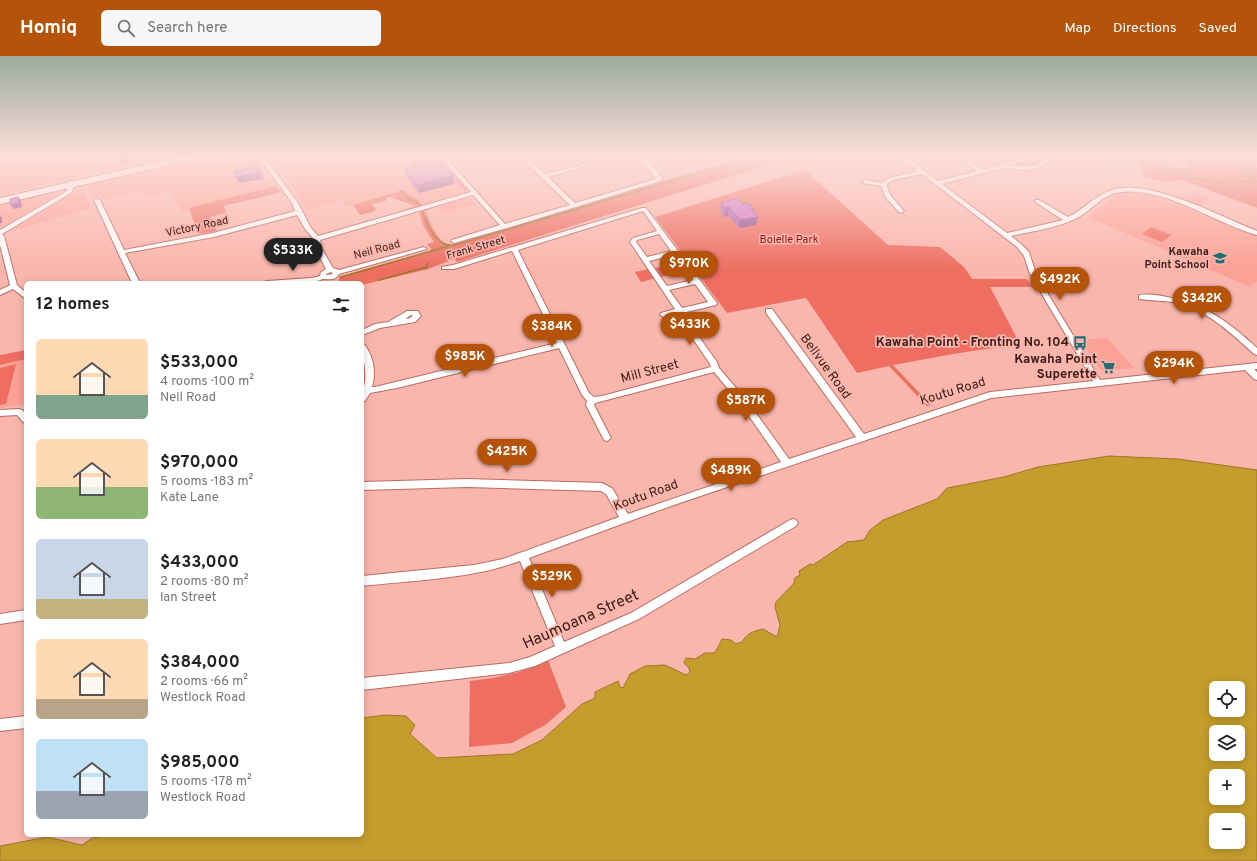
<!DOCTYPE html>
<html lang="en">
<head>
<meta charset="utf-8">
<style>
	:root { --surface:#fff; --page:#f6f6f6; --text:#222; --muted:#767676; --accent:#b45309 }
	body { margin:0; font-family:Overpass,sans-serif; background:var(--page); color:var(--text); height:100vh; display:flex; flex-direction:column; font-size:15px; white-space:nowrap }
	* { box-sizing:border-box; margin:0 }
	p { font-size:13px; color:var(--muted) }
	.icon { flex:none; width:22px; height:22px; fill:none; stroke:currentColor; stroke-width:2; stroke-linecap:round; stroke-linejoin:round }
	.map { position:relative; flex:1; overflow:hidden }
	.drawer { position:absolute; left:24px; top:225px; width:340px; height:556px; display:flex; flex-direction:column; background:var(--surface); border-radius:6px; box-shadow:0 2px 10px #0003 }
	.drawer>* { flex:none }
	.tools { position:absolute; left:1209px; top:625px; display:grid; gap:8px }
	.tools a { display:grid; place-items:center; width:36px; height:36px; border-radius:6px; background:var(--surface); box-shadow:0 2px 10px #0003; font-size:20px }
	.price { position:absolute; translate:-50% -34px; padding:0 9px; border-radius:14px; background:var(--accent); color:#fff; font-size:13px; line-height:26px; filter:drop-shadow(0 1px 2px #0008) }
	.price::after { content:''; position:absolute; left:50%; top:24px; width:12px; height:9px; margin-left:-6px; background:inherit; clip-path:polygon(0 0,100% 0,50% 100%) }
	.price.on { background:#222; color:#fff }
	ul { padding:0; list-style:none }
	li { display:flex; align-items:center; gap:12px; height:100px; padding:0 12px }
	li span { display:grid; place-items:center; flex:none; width:112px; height:80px; border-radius:6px; color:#555 }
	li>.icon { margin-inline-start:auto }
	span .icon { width:48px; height:48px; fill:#fffc; stroke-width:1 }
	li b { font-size:17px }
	h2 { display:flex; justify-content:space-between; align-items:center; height:48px; padding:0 12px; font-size:17px }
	header { display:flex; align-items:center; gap:24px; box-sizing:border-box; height:56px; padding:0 20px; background:var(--accent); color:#fff }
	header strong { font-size:19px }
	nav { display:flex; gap:22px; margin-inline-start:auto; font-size:14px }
	.search { width:280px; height:36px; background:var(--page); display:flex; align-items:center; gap:10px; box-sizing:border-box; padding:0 14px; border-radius:6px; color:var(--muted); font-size:15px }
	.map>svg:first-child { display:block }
	.built { fill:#fca195 }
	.green { fill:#ee6f62 }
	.water { fill:#c59d2d; stroke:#9c7727; fill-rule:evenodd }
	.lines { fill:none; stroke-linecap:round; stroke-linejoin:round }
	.stream { stroke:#9c7727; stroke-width:1.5 }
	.minor-casing { stroke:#ba6c63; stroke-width:2 }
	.highway-casing { stroke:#ba6c63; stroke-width:2 }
	.minor { fill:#fff; fill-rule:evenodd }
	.highway { fill:#fff; fill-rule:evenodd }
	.wall { fill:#b261b0 }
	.shaded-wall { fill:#914f90 }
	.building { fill:#cf71cd; stroke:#914f90 }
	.labels { text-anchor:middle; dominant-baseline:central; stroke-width:3.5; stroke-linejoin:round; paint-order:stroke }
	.far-street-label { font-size:11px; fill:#3c1d19; stroke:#fab6ac }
	.far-park-label { font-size:11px; fill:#8f1714; stroke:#fab6ac }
	.far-poi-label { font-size:11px; font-weight:bold; fill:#3c1d19; stroke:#fab6ac; text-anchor:end }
	.poi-label { font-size:13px; font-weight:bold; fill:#3c1d19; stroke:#fab6ac; text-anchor:end }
	.street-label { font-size:13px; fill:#3c1d19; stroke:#fab6ac }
	.near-street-label { font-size:16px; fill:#3c1d19; stroke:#fab6ac }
</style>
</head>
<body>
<header>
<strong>Homiq</strong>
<div class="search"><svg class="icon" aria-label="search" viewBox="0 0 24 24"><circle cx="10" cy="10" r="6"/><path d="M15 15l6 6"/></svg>Search here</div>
<nav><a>Map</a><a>Directions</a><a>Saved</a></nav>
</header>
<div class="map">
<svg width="1257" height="805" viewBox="0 0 1257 805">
	<rect width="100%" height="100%" fill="#fab6ac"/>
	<g class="built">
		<path d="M0 100H169L0 139Z"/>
		<path d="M206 100H253L276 130 181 155 169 136 144 142 142 134 106 144 101 141 91 142 87 128Z"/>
		<path d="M268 100H434L465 135 462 138 421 149 408 139 394 136 346 151 341 144 306 154 291 127Z"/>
		<path d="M83 133 91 152 9 176 79 134Z"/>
		<path d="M60 134 59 137 0 172V149Z"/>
		<path d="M1128 137 1156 140 1257 180V225L1250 231 1088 161 1115 140Z"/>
		<path d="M1195 137 1210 142 1199 151 1184 145Z"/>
		<path d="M466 143H472L476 148 442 158 438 151Z"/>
		<path d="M1107 282 1134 312 1104 315 1100 313 1081 284Z"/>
		<path d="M26 303V348L0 352V309Z"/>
	</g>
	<g class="green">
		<path d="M747 100H797L457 206 454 203 428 213 362 229V227H339V221L430 195 431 193 427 188 434 186C428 177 420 167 420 156L405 160 404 159 432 151 433 152 425 155C431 166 435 186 451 189Z"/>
		<path d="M1138 100 1181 112H1188L1183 101 1184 100H1240L1244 101 1257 112V152L1182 124 1165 126 1144 121Z"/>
		<path d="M1037 101 1045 105C1035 111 1027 112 1016 110L1017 107Z"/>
		<path d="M442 107 467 134 464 138 396 158 395 157 415 150 390 141 386 142V145L372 148 376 153 373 156 360 159 353 149 403 134C409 139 417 142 422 149L462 138 465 135 440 108Z"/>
		<path d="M805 114 888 189 940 191 964 211 972 223H1027L1032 231H990L1020 288 953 298 893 309 931 349 927 350 889 310 857 317 806 242 727 257 655 161Z"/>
		<path d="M276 130 281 136 224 150 226 157 210 161 217 175 198 178 189 152Z"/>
		<path d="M1151 171 1171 179 1162 186 1142 178Z"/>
		<path d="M681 207 687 215 661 221 655 212Z"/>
		<path d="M649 213 656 222 641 226 635 216Z"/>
		<path d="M26 294V303L0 309V299Z"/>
		<path d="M16 308 6 348 0 349V312Z"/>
		<path d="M548 604 566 651 545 669 512 687 469 691 470 625 493 622 519 616Z"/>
	</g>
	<path class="water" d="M1109 400 1178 403 1257 414V805H0V790L47 781 82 789 92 782 111 779H362V662L385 659 406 660 415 669 410 678 437 702 513 698 542 684 582 648 595 642V636L618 625 620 631 623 632 630 618 645 610 665 609 686 619 690 617 689 612 684 607 686 602 695 603 705 597H715L722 583 731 584 736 588 742 586C747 577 754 575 763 573L777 581 780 569 775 551 776 546 794 527 795 522 800 519 799 515 810 508 813 509 847 486 864 484 870 474 883 464 937 443 947 432 1004 421 1038 411ZM1216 632H1238V654H1216ZM1216 676H1238V698H1216ZM1216 720H1238V742H1216ZM1216 764H1238V786H1216Z"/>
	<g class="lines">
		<g class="stream">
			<path d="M1103 100 1115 104 1155 110 1196 123 1216 126 1257 125"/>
			<path d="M1229 100C1240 106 1244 118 1255 124"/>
			<path d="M400 135 406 141 420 148V150"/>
			<path d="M422 155C428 170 436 192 455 189L757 100"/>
			<path d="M426 213 428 207"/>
			<path d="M341 221 449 190"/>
			<path d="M379 224 427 211"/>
		</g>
		<defs>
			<g id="minor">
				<path d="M258 100H264L298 147 311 172 318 180 471 136 439 100H445L448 103 460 100H469L450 106 505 168 570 149 519 100H525L545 118 593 106V108L548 121 575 147 656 123 638 100H644L648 105 670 100H679L651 108 662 121 661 125 507 172 454 187 451 185 452 184 500 169 473 139 320 184 322 193 333 212 339 214 424 191 427 193 339 218C335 225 330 223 323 223 319 224 315 226 311 226 295 228 279 227 263 227L267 225 312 222 320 220 321 216 326 213 316 194 312 190 315 188 314 186 310 184 313 182 305 173 297 159 214 181 125 197 140 227H132L94 144 95 143 100 144 124 194 213 177 295 155 292 147ZM331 216 333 218 326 219V218Z"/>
				<path d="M899 100H905L938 125 977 115 956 100H962L983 114 1031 100H1039L1010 109C1025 111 1039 112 1049 100H1055L1050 106 1037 113 1024 114 1003 112 942 128 1007 177 1063 164 1035 146V144H1039L1068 161C1084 154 1095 139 1112 134 1150 122 1221 161 1257 175V179C1216 168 1159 127 1116 137 1101 140 1090 156 1075 163 1056 172 1033 175 1011 180L1021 188 1029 196 1036 218 1100 324 1257 307V313H1254L1257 316V324L1254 323 1245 314 991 342 671 450 529 502 564 586 631 557 790 464 793 463 796 464 798 467 796 470 639 563 535 610 509 617 362 634V622L509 607 530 601 555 590 520 505C471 523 414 524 362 530V520L474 509 503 503 619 461 606 438 601 435 467 431 362 434V426L467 423 602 427 612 432 628 458 781 406 742 350 714 316 595 347 594 349 611 382 607 385 604 384 586 349 587 345 582 339 559 292 397 332 370 337 365 345 362 346V331H364C368 312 362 305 362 288L365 289C374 303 376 315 372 331H375L557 287 512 195 454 213H442V211L453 209 642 152H646L717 247 716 249 682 257 717 306 719 312 748 346 789 403 856 381 766 257V253H772L864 378 990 336 1093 325 1030 218 1024 200 1017 191 922 118 893 124 886 129 891 140 904 155 901 157 899 156 886 142 881 130 863 127V125L865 124 882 127 889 122 918 115ZM643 155 657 175 633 182 630 186 675 253 661 257 660 259 664 261 676 258 710 308 711 311 602 340 594 341 589 337 518 194ZM659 178 671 195 647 201 636 186 637 184ZM674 199 693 224 667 230 649 205ZM695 228 708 246 682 252 669 234Z"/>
				<path d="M68 125 73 126V134L71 137 2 178 4 180 17 229 26 237V243L13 233 0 239V234L10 229 0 189V174L67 135Z"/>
				<path d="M1139 239C1148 238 1159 239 1167 241 1204 247 1230 267 1257 292V299L1254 298C1231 277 1208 255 1177 247 1164 244 1152 245 1139 243Z"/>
				<path d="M407 255H418L421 260 415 266 380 272 362 279V274L375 268 388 266ZM411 259H413L410 262 405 263Z"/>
				<path d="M19 353 22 354 26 358V367L23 366 17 359 0 360V354Z"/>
				<path d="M26 554V564L0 568V558Z"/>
				<path d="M26 660V672L0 675V663Z"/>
			</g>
			<path id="highway" d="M184 100H199L195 103 0 148V142Z"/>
		</defs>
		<use href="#minor" class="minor-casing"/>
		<use href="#highway" class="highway-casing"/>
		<use href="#minor" class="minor"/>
		<use href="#highway" class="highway"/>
	</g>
	<g class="wall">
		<path d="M414 107 453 119 454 128 419 137 407 122 405 113 415 111Z"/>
		<path d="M721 147 743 148 753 156 756 169 739 172 728 160 724 161 720 156Z"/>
	</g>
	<g class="shaded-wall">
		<path d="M127 100H133L134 105 122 108 118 102Z"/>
		<path d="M261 116 264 123 239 127 236 121Z"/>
		<path d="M453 119 454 128 419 137 417 129Z"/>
		<path d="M18 141 21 145 22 151 14 153 11 149Z"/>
		<path d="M729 151 728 160 724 161 725 152Z"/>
		<path d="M751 153H754L753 161H758L756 169 739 172 740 164Z"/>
		<path d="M0 159 2 162V167H0Z"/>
	</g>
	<g class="building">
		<path d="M117 100H127L118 102Z"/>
		<path d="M437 101 453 119 417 129 405 113 417 110 414 107Z"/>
		<path d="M258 109 261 116 236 121 234 116Z"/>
		<path d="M18 141 19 147 11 149 10 143Z"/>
		<path d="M737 142 743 148 748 147 754 153H751L758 161 740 164 729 151 725 152 721 147Z"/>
	</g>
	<linearGradient id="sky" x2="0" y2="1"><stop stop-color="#9aab9d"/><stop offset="0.47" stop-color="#fddeda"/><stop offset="1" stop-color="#fddeda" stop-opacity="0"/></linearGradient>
	<rect width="1257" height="213" fill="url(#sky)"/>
	<defs>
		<symbol id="school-bare" viewBox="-9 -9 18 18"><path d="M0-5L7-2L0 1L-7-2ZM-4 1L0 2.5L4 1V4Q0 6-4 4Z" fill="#216b75" stroke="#fab6ac" stroke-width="2.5" paint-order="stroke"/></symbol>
		<symbol id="bus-bare" viewBox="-9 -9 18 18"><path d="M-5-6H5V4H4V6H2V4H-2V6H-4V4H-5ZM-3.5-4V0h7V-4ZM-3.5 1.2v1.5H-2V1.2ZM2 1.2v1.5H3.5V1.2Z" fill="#216b75" stroke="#fab6ac" stroke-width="2.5" paint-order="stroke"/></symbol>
		<symbol id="supermarket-bare" viewBox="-9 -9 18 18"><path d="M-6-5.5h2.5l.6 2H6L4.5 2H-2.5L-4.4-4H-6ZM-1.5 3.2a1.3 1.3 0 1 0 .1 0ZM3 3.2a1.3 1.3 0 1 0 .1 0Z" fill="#216b75" stroke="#fab6ac" stroke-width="2.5" paint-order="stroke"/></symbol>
	</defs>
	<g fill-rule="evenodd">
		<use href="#school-bare" x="1210" y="192" width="20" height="20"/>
		<use href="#bus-bare" x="1070" y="277" width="20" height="20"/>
		<use href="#supermarket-bare" x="1098" y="301" width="20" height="20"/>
	</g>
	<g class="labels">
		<g class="far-street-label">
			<text transform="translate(197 171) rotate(-12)">Victory Road</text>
			<text transform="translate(476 192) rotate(-16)">Frank Street</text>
			<text transform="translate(377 194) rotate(-15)">Neil Road</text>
		</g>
		<g class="far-park-label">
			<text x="789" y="184">Boielle Park</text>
		</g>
		<g class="far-poi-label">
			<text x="1209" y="196">Kawaha<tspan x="1209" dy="13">Point School</tspan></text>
		</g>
		<g class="poi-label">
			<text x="1069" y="287">Kawaha Point - Fronting No. 104</text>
			<text x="1097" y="304">Kawaha Point<tspan x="1097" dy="15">Superette</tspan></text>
		</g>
		<g class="street-label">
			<text transform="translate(825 311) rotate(54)">Bellvue Road</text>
			<text transform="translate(650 316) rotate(-15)">Mill Street</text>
			<text transform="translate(953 336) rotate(-17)">Koutu Road</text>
			<text transform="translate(646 440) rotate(-20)">Koutu Road</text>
		</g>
		<g class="near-street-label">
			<text transform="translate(581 564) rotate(-24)">Haumoana Street</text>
		</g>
	</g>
</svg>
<div class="tools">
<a><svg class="icon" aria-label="locate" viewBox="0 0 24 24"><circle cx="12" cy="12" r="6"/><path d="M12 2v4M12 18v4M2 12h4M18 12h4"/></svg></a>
<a><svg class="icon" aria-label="layers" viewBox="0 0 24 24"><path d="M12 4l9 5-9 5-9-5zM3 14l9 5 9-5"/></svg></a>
<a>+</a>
<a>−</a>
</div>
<b class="price on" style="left:293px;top:216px">$533K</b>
<b class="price" style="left:689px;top:229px">$970K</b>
<b class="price" style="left:1060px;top:245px">$492K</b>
<b class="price" style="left:1202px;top:264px">$342K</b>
<b class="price" style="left:690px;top:290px">$433K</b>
<b class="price" style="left:552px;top:292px">$384K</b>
<b class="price" style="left:465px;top:322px">$985K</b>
<b class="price" style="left:1174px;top:329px">$294K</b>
<b class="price" style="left:746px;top:366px">$587K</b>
<b class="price" style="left:507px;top:417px">$425K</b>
<b class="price" style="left:731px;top:436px">$489K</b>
<b class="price" style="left:552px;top:542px">$529K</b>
<section class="drawer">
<h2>12 homes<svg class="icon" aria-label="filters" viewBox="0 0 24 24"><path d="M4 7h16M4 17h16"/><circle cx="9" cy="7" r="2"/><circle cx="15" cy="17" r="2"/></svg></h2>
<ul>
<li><span style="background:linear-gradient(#ffd9b3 70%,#7fa58c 0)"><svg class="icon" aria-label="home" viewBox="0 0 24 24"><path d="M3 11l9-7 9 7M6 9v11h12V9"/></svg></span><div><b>$533,000</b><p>4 rooms · 100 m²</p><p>Neil Road</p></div></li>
<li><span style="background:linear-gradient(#ffd9b3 60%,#8fb573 0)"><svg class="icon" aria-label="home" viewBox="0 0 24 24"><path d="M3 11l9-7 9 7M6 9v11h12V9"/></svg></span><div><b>$970,000</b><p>5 rooms · 183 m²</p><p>Kate Lane</p></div></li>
<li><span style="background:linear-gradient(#c9d6e8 75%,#c2b280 0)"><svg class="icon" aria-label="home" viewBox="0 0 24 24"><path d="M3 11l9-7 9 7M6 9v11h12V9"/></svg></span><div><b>$433,000</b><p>2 rooms · 80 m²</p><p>Ian Street</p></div></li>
<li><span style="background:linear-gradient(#ffd9b3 75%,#b9a48a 0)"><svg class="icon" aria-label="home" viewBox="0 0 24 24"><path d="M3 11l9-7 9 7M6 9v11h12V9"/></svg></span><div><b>$384,000</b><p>2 rooms · 66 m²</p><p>Westlock Road</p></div></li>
<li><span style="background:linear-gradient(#bfe0f5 65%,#9aa5b1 0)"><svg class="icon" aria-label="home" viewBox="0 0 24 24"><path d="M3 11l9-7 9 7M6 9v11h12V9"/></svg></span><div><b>$985,000</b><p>5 rooms · 178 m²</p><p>Westlock Road</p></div></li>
</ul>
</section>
</div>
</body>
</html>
